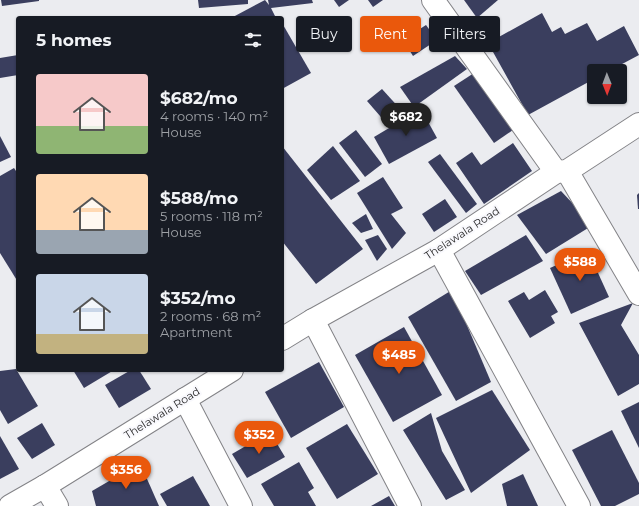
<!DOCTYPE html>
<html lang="en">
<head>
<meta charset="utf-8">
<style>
	:root { --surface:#171b24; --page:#20242c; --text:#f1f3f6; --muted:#9ea1a6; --accent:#ea580c }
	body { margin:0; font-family:Montserrat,sans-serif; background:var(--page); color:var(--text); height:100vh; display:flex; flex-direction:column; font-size:15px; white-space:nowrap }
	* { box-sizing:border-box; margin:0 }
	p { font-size:13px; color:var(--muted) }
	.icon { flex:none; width:22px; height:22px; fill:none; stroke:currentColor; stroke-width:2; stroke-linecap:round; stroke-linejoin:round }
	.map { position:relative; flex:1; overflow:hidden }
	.panel { position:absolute; left:16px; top:16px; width:268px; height:356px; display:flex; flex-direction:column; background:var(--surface); border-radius:4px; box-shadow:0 1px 3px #0004 }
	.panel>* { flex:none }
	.guide { position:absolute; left:296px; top:16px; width:283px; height:36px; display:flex; gap:8px }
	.needle { width:26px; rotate:179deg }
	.buttons { position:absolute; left:587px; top:64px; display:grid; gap:8px }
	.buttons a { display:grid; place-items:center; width:40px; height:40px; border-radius:4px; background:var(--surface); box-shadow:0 1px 3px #0004; font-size:20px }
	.price { position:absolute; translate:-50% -34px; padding:0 9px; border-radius:14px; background:var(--accent); color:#fff; font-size:13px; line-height:26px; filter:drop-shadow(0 1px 2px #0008) }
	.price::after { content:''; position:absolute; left:50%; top:24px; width:12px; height:9px; margin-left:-6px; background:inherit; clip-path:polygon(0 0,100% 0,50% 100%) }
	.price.active { background:#222; color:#fff }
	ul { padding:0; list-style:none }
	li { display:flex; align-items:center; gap:12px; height:100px; padding:0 20px }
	li span { display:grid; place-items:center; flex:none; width:112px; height:80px; border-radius:4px; color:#555 }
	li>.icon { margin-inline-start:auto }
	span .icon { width:48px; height:48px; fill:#fffc; stroke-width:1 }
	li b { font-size:17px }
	h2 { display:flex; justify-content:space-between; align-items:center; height:48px; padding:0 20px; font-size:17px }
	.chip { padding:0 14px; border-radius:4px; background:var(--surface); box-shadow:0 1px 3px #0004; font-size:14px; line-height:36px }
	.chip.active { background:var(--accent); color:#fff }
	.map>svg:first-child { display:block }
	.building { fill:#3a3e5e }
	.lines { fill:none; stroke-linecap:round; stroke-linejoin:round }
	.minor-casing { stroke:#838387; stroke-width:24 }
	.minor { stroke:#fff; stroke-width:22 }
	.labels { text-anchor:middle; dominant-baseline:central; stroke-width:4; stroke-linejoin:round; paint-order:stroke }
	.street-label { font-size:11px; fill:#282829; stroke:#f9f9fd }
</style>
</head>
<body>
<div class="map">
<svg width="639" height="506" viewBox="0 0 639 506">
	<rect width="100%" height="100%" fill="#ebecf0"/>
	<g class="building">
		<path d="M1 0H39V1L2 6Z"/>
		<path d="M198 0H248V4L199 8Z"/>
		<path d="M265 0 269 5 268 0H312L313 3 271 8 276 18H234L233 17Z"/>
		<path d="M334 0H349L339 7Z"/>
		<path d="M368 0H383L373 7Z"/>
		<path d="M464 0H498L477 18Z"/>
		<path d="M542 13 552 32 561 27 565 34 587 23 597 41 624 26 639 55 609 71H594V79L528 115 488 43Z"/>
		<path d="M282 23 311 73 282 89Z"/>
		<path d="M426 25 437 40 413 56 403 40Z"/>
		<path d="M18 55V75L0 78V58Z"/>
		<path d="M455 56 467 69 414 107 400 87Z"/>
		<path d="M474 73 513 130 494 143 454 86Z"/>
		<path d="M382 89 402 111 387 124 367 101Z"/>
		<path d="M421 109 437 138 389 164 374 137Z"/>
		<path d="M356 130 382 164 365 177 339 143Z"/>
		<path d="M0 136 11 157 0 162Z"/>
		<path d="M513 143 532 171 484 204 456 163 472 152 481 165Z"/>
		<path d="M282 146 363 249 316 284 282 241Z"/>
		<path d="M333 146 360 181 331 200 307 170Z"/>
		<path d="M440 154 477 204 466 213 428 162Z"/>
		<path d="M14 168 18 174V282L0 253V176Z"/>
		<path d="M383 177 403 208 391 214 406 233 392 249 357 193Z"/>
		<path d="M561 191 593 225 546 254 517 215Z"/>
		<path d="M639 193V209H638L637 195Z"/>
		<path d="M445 199 457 217 434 232 422 214Z"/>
		<path d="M366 214 373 229 361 233 352 223Z"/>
		<path d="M378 235 387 249 377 261 365 240Z"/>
		<path d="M526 235 543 261 481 295 465 271Z"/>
		<path d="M588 251 609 297 571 314 550 268Z"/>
		<path d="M452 290 491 382 456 401 408 317Z"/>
		<path d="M545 290 558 312 551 316 555 323 530 338 508 301 524 292 529 300Z"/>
		<path d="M633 303 621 325 639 355V384L618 396 579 323Z"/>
		<path d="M404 327 442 395 393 422 355 355Z"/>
		<path d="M319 362 344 407 291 438 265 392Z"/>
		<path d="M16 369 38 406 8 424 0 410V371Z"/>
		<path d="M73 370H114L84 388Z"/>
		<path d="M131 370H139L151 389 119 408 105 385Z"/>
		<path d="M492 390 530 450 471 493 436 418Z"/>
		<path d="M639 402V448L621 411Z"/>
		<path d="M431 413 442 451 465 490 446 500 403 430Z"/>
		<path d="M42 423 55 445 32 459 17 438Z"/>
		<path d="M347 424 378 474 337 499 306 448Z"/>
		<path d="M612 430 639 483V494L615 506H601L572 450Z"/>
		<path d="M270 432 285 457 247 478 232 454Z"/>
		<path d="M0 436 19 469 0 479Z"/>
		<path d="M299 462 314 488 308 492 316 506H274L261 484Z"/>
		<path d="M140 463 159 506H96L92 491Z"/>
		<path d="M523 474 538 506H507L502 484Z"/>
		<path d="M193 476 210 506H167L160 494Z"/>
		<path d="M389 496 395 506H371Z"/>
	</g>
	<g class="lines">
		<defs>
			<g id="minor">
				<path d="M433 0 556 172"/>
				<path d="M567 171 639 294"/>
				<path d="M439 250 579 506"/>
				<path d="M313 320 410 506"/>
				<path d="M282 339 313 320 439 250 556 172 567 171 639 124"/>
				<path d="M185 399 241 506"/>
				<path d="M45 486 57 506"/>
				<path d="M10 506 45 486 232 370"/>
			</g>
		</defs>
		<use href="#minor" class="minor-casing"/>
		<use href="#minor" class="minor"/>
	</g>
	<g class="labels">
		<g class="street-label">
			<text transform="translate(462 233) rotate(-33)">Thelawala Road</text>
			<text transform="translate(162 413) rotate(-32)">Thelawala Road</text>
		</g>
	</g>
</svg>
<div class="buttons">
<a><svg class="needle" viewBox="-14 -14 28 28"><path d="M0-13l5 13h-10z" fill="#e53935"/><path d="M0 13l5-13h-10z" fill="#9ea1a6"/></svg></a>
</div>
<b class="price active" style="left:406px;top:137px">$682</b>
<b class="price" style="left:580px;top:282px">$588</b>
<b class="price" style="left:399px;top:375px">$485</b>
<b class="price" style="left:259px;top:455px">$352</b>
<b class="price" style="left:126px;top:490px">$356</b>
<div class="guide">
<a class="chip">Buy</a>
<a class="chip active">Rent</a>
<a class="chip">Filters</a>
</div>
<section class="panel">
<h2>5 homes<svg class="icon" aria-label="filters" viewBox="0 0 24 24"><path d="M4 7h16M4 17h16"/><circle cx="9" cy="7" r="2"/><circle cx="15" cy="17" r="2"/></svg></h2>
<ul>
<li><span style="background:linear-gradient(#f6c9c9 65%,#8fb573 0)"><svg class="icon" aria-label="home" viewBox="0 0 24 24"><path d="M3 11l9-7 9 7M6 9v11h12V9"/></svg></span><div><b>$682/mo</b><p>4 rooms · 140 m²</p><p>House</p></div></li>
<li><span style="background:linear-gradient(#ffd9b3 70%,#9aa5b1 0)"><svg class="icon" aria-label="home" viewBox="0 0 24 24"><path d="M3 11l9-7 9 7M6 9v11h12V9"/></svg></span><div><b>$588/mo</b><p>5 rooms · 118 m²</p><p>House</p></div></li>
<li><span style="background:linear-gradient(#c9d6e8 75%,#c2b280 0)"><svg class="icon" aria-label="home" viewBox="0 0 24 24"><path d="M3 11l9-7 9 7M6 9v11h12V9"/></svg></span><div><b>$352/mo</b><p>2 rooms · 68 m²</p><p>Apartment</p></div></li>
</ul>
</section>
</div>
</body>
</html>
